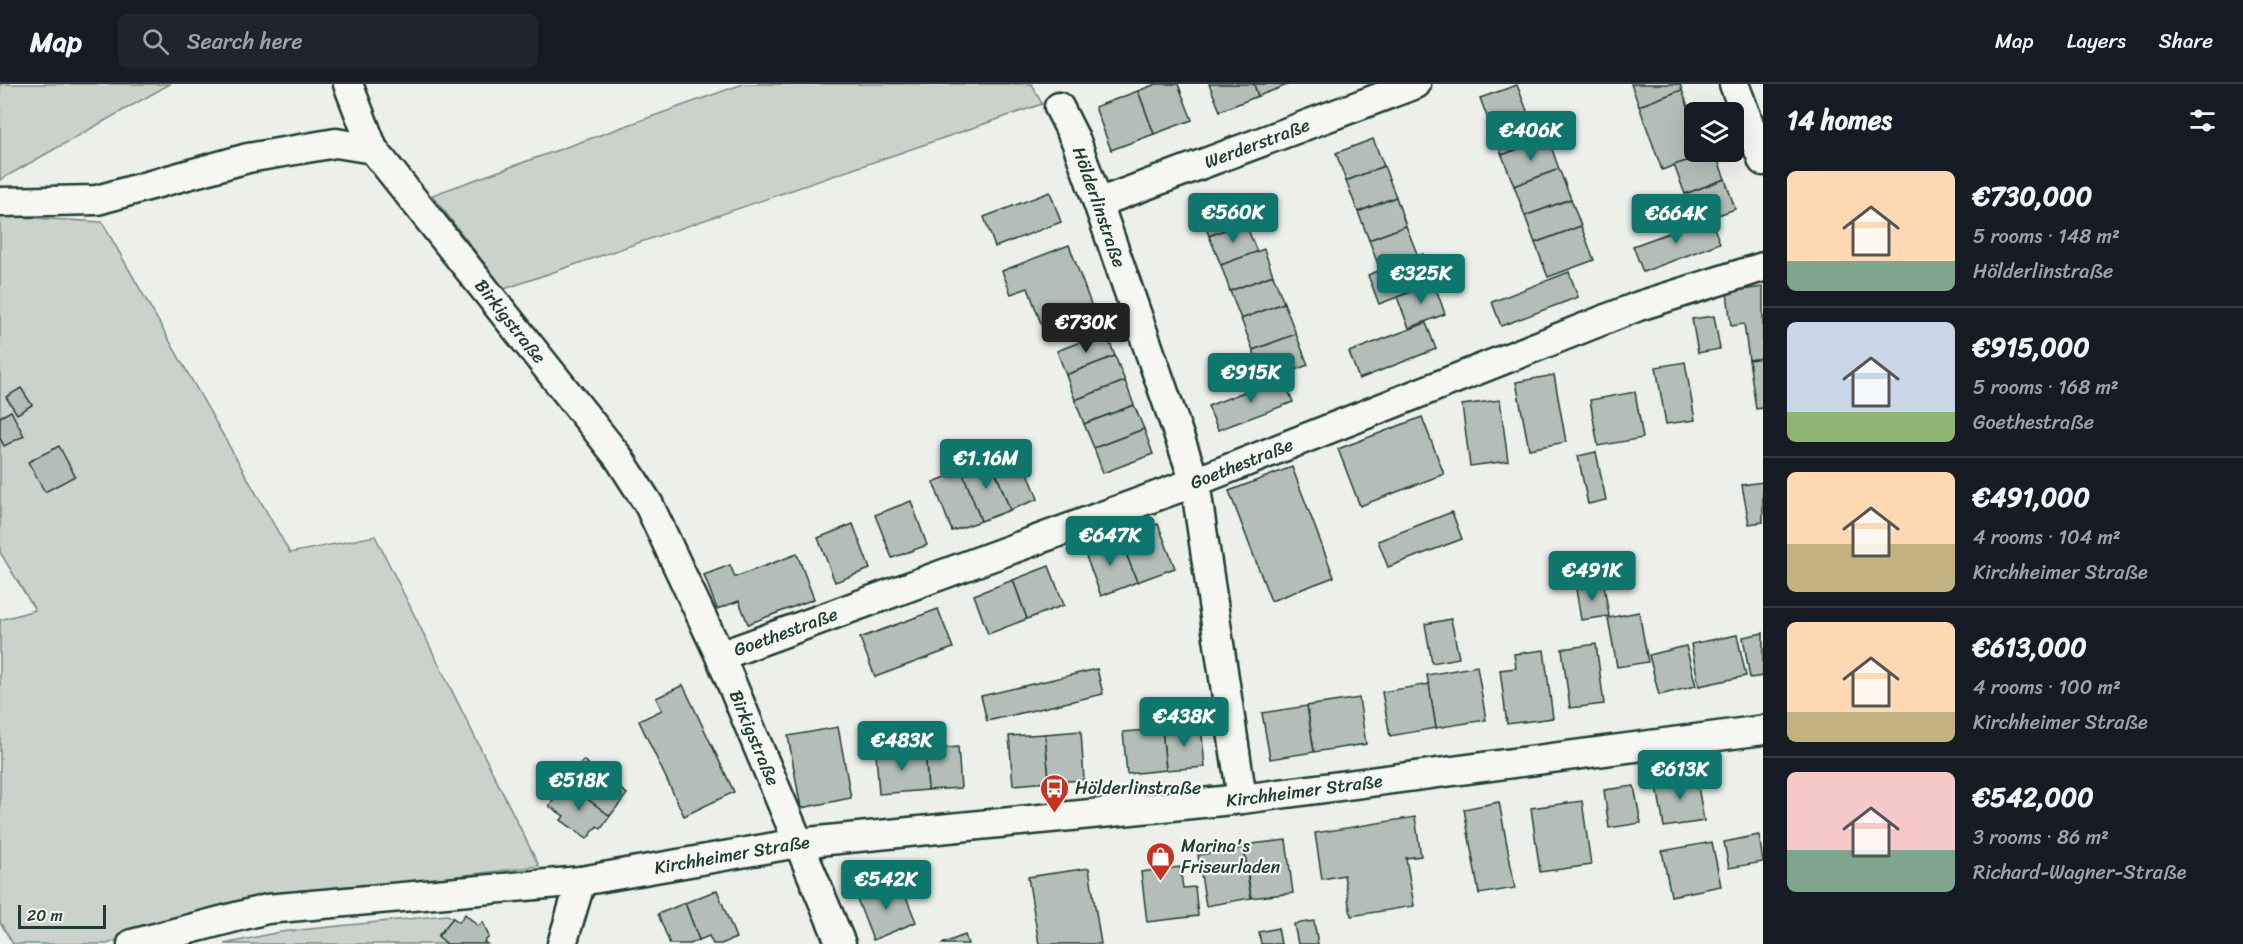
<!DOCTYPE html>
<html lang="en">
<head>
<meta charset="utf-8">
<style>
	:root { --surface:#171b24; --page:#20242c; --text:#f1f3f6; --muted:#9ea1a6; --line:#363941; --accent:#0f766e }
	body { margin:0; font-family:Sriracha,sans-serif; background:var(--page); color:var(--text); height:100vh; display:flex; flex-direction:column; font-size:22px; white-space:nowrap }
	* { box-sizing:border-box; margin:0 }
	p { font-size:20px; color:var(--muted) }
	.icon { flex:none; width:33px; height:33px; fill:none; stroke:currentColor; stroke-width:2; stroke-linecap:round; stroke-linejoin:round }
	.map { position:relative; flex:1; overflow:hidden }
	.details { display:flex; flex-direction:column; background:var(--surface); width:480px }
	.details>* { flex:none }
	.fabs { position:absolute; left:1684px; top:18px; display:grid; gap:12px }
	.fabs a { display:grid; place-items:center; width:60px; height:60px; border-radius:9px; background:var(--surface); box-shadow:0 6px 24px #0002; font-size:30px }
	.scale { position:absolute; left:18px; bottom:15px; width:88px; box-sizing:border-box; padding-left:6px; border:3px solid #1f3d34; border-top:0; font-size:16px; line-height:21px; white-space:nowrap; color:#1f3d34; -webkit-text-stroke:4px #f6f6f2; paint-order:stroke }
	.price { position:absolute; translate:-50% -51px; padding:0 14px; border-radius:6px; background:var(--accent); color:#fff; font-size:20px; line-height:39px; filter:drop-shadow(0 2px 3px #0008) }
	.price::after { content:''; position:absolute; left:50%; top:36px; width:18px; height:14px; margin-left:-9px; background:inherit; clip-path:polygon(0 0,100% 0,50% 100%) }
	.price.on { background:#222; color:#fff }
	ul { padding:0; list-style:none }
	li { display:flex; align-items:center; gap:18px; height:150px; padding:0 24px }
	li+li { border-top:2px solid var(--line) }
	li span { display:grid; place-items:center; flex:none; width:168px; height:120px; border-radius:9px; color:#555 }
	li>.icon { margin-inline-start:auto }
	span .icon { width:72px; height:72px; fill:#fffc; stroke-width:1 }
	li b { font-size:26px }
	h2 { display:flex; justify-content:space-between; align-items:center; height:72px; padding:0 24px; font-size:26px }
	header { display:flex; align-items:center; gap:36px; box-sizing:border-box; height:84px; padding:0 30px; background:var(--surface); border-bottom:2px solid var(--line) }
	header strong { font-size:28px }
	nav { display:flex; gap:33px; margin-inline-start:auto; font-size:21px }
	.search { width:420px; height:54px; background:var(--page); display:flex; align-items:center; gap:15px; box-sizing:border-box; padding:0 21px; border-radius:9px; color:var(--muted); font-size:22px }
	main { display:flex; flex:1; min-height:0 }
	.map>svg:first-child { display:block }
	.green { fill:#cbd2cc; stroke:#758880; stroke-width:1.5 }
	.building { fill:#b4bdb8; stroke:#1f3d34; stroke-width:1.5 }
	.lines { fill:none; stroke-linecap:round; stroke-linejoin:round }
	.minor-casing { stroke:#1f3d34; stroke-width:33 }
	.minor { stroke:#f6f6f2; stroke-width:28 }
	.labels { text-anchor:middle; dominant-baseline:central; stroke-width:4.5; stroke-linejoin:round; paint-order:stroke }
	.street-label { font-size:18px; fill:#1f3d34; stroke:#f6f6f2 }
	.poi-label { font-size:18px; fill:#1f3d34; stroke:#f6f6f2; text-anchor:start }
</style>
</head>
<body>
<header>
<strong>Map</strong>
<div class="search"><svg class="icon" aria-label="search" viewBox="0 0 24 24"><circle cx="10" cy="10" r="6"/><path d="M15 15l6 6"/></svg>Search here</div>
<nav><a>Map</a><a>Layers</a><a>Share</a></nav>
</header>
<main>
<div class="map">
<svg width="1763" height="860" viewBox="0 0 1763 860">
	<rect width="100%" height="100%" fill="#edefea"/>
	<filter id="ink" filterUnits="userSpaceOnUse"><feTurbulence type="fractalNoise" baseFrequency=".0167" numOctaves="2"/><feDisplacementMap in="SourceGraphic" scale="12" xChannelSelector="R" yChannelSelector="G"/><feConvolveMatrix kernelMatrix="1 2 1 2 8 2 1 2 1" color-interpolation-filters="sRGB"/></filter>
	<g filter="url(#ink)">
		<g class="green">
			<path d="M0 0H170L0 96Z"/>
			<path d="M743 0H1032L1042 20 504 205 432 111Z"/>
			<path d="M0 132 102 138 290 469 375 452 539 782 400 799 155 841 107 860H13L0 838V536L35 526 0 468Z"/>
			<path d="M447 831 453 834 438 852 447 860H224L280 848Z"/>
		</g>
		<g class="building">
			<path d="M1156 0H1178L1192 36 1154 50 1138 7Z"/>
			<path d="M1209 0H1254L1258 12 1220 27Z"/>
			<path d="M1254 0H1290L1258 12Z"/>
			<path d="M1631 0H1680L1682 6 1639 22Z"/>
			<path d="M1517 1 1529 32 1492 46 1480 14Z"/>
			<path d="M1682 6 1695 42V68L1705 70 1662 86 1639 22Z"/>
			<path d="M1138 7 1154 50 1111 66 1095 23Z"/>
			<path d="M1529 32 1538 57 1502 71 1492 46Z"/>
			<path d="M1548 54 1559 85 1514 102 1502 71Z"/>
			<path d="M1373 55 1384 82 1346 97 1336 69Z"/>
			<path d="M1715 68 1725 95 1685 110 1674 81Z"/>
			<path d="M1384 82 1396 113 1358 128 1346 97Z"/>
			<path d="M1559 85 1571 115 1525 132 1514 102Z"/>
			<path d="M1725 95 1735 125 1696 139 1685 110Z"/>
			<path d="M1050 108 1061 138 995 163 984 133Z"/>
			<path d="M1235 111 1245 138 1209 152 1199 124Z"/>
			<path d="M1396 113 1406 142 1369 156 1358 128Z"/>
			<path d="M1571 115 1581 142 1535 159 1525 132Z"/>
			<path d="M1710 134 1720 159 1643 188 1633 162Z"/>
			<path d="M1245 138 1257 168 1221 181 1209 152Z"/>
			<path d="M1406 142 1418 172 1380 186 1369 156Z"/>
			<path d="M1581 142 1594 176 1548 193 1535 159Z"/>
			<path d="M1069 161 1092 223 1042 242 1028 204 1011 210 1002 187Z"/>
			<path d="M1264 165 1273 191 1230 207 1221 181Z"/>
			<path d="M1423 170 1434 199 1379 220 1368 191Z"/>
			<path d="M1569 188 1578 213 1501 242 1492 218Z"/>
			<path d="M1273 191 1284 219 1241 235 1230 207Z"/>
			<path d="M1434 199 1445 230 1409 244 1397 213Z"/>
			<path d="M1763 203V274L1749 276 1744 240 1731 242 1727 208Z"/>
			<path d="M1284 219 1296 250 1253 266 1241 235Z"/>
			<path d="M1714 232 1720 265 1698 269 1692 235Z"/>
			<path d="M1426 239 1436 265 1359 295 1349 268Z"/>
			<path d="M1106 248 1115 272 1066 291 1057 267Z"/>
			<path d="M1296 250 1308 281 1265 297 1253 266Z"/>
			<path d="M1115 272 1125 297 1075 316 1066 291Z"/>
			<path d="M1763 274V324L1756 325 1749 276Z"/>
			<path d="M1685 278 1695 336 1666 340 1656 283Z"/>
			<path d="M1554 291 1566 358 1529 365 1516 298Z"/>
			<path d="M1283 293 1293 318 1218 346 1208 322Z"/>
			<path d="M1125 297 1134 321 1084 340 1075 316Z"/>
			<path d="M21 304 32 321 17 330 6 313Z"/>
			<path d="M1635 308 1643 354 1598 362 1590 316Z"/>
			<path d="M1500 316 1508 377 1470 382 1462 321Z"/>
			<path d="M1134 321 1144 345 1094 364 1084 340Z"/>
			<path d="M11 327 24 352 4 362 0 354V333Z"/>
			<path d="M1422 333 1444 390 1360 422 1338 365Z"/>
			<path d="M1144 345 1153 370 1103 389 1094 364Z"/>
			<path d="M59 362 75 392 45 408 28 378Z"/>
			<path d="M1019 365 1038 415 1010 426 991 376Z"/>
			<path d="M1596 368 1606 416 1588 420 1578 372Z"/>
			<path d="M991 376 1010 426 981 437 962 387Z"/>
			<path d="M1292 383 1334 493 1271 517 1229 407Z"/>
			<path d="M962 387 981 437 952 447 933 398Z"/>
			<path d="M1763 398V438L1749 440 1742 401Z"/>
			<path d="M911 417 927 461 892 474 875 431Z"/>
			<path d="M1452 428 1462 455 1388 483 1378 457Z"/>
			<path d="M853 440 870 485 835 498 818 454Z"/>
			<path d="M1158 440 1175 484 1137 498 1120 454Z"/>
			<path d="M1120 454 1137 498 1101 512 1084 467Z"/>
			<path d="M797 470 814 515 748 540 739 517 717 525 704 491 730 481 735 493Z"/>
			<path d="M1049 482 1064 521 1027 535 1013 496Z"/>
			<path d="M1013 496 1027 535 988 550 974 511Z"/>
			<path d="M1604 501 1609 532 1581 536 1576 505Z"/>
			<path d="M938 525 953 564 875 593 860 554Z"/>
			<path d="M1639 528 1648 578 1617 583 1608 534Z"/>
			<path d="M1451 535 1459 574 1432 579 1425 540Z"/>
			<path d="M1763 549V592L1750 594 1743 553Z"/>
			<path d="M1737 551 1746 592 1699 602 1691 560Z"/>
			<path d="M1596 560 1604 620 1570 624 1562 565Z"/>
			<path d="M1686 562 1696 602 1659 611 1649 571Z"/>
			<path d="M1544 566 1553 634 1507 640 1500 586 1516 584 1514 570Z"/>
			<path d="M1477 582 1486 636 1436 644 1427 591Z"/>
			<path d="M1097 585 1103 610 987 637 981 612Z"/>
			<path d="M1429 600 1436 644 1390 652 1382 608Z"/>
			<path d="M683 601 734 708 684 732 639 637 662 626 656 614Z"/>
			<path d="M1359 614 1366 660 1314 668 1307 622Z"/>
			<path d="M1307 622 1314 668 1270 675 1262 629Z"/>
			<path d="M1201 641 1205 683 1166 686 1162 645Z"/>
			<path d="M838 643 851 714 801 724 788 652Z"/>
			<path d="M1162 645 1166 686 1127 690 1123 648Z"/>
			<path d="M1081 647 1084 696 1049 698 1045 650Z"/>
			<path d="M1045 650 1049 698 1013 701 1009 652Z"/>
			<path d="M958 663 961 704 928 706 925 666Z"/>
			<path d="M925 666 928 706 879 710 876 669Z"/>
			<path d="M583 676 627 710 610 732 566 699Z"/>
			<path d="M1696 690 1704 737 1664 743 1656 697Z"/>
			<path d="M566 699 610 732 601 745 597 742 587 755 561 736 564 732 549 722Z"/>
			<path d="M1634 702 1641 739 1609 744 1604 706Z"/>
			<path d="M1582 717 1591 781 1540 788 1531 724Z"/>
			<path d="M1499 718 1515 804 1479 810 1464 725Z"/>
			<path d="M1415 733 1421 772 1406 774 1414 822 1351 832 1344 791 1322 795 1315 749Z"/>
			<path d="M1759 751 1763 778 1729 784 1724 758Z"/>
			<path d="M1286 756 1293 809 1251 814 1244 761Z"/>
			<path d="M1712 758 1721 802 1671 812 1662 767Z"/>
			<path d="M1243 764 1251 814 1206 822 1198 771Z"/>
			<path d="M1180 783 1183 804 1195 803 1198 832 1147 838 1141 788Z"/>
			<path d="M1089 784 1101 860H1039L1028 793Z"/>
			<path d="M900 798 916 838 873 856 857 815Z"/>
			<path d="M717 806 736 854 721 860H713L709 852 699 856 685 819Z"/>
			<path d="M685 819 699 856 690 860H670L658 830Z"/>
			<path d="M465 830 478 842 483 838 489 853 484 858 487 860H447L438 852 453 834 459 838Z"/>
			<path d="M1314 837 1318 860H1298L1294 840Z"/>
			<path d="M1278 844 1281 860H1261L1259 848Z"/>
			<path d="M965 851 968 860H941Z"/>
		</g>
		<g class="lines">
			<defs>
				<g id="minor">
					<path id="s1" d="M348 0 373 65 619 374 649 421 720 572 841 860"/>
					<path d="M1734 0 1763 77"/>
					<path id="s2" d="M1059 23 1076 57 1098 119 1195 398 1242 715"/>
					<path d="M0 118 97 116 248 74 336 59 373 65"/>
					<path id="s3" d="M1098 119 1416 0"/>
					<path id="s4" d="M720 572 1195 398 1639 222 1763 183"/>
					<path id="s5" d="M132 860 267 825 581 797 798 759 1242 715 1763 646"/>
					<path d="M562 860 581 797"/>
				</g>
			</defs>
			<use href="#minor" class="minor-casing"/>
			<use href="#minor" class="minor"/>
		</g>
	</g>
	<defs>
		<symbol id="bus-pin" viewBox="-11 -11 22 30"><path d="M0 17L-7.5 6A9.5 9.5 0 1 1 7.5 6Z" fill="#c8321e" stroke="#f6f6f2"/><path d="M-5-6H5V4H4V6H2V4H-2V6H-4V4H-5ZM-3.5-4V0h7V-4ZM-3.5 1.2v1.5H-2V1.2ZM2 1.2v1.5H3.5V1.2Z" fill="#fff"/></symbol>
		<symbol id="shop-pin" viewBox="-11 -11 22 30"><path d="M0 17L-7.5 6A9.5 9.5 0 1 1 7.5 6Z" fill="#c8321e" stroke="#f6f6f2"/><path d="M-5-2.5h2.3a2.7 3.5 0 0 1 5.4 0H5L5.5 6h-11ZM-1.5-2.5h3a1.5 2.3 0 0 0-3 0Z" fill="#fff"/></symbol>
	</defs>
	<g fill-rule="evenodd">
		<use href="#bus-pin" x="1038" y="688" width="33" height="45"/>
		<use href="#shop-pin" x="1144" y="756" width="33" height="45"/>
	</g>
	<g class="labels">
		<g class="street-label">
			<text stroke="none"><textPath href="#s3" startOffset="170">Werderstraße</textPath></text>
			<text stroke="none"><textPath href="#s2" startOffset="108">Hölderlinstraße</textPath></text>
			<text stroke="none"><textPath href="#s1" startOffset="290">Birkigstraße</textPath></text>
			<text stroke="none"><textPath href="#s4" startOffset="556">Goethestraße</textPath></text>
			<text stroke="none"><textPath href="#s4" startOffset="70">Goethestraße</textPath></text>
			<text stroke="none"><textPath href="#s1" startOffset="776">Birkigstraße</textPath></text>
			<text stroke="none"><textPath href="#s5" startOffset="1184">Kirchheimer Straße</textPath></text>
			<text stroke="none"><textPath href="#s5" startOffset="608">Kirchheimer Straße</textPath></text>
		</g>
		<g class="poi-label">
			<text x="1075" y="704">Hölderlinstraße</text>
			<text x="1181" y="762">Marina's<tspan x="1181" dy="21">Friseurladen</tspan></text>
		</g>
	</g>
</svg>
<div class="fabs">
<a><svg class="icon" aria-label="layers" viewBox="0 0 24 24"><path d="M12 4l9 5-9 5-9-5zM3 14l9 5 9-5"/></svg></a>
</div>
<div class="scale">20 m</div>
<b class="price" style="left:1531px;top:78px">€406K</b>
<b class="price" style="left:1233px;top:160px">€560K</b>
<b class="price" style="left:1676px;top:161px">€664K</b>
<b class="price" style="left:1421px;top:221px">€325K</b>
<b class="price on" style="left:1086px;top:270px">€730K</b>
<b class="price" style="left:1251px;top:320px">€915K</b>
<b class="price" style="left:986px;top:406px">€1.16M</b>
<b class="price" style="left:1110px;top:483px">€647K</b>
<b class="price" style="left:1592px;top:518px">€491K</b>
<b class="price" style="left:1184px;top:664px">€438K</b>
<b class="price" style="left:902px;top:688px">€483K</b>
<b class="price" style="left:1680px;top:717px">€613K</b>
<b class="price" style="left:579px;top:728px">€518K</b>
<b class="price" style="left:886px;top:827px">€542K</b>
</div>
<section class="details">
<h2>14 homes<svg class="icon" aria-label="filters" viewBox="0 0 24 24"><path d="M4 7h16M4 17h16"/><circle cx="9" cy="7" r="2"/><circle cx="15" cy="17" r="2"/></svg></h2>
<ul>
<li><span style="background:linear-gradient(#ffd9b3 75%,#7fa58c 0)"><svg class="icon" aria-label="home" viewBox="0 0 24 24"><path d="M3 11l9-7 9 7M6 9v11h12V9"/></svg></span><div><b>€730,000</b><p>5 rooms · 148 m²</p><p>Hölderlinstraße</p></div></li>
<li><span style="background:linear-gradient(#c9d6e8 75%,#8fb573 0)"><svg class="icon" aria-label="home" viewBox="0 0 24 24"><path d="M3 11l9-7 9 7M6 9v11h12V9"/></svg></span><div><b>€915,000</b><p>5 rooms · 168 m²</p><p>Goethestraße</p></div></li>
<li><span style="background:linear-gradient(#ffd9b3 60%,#c2b280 0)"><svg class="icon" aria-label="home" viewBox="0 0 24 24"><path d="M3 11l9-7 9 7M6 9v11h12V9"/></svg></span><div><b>€491,000</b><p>4 rooms · 104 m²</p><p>Kirchheimer Straße</p></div></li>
<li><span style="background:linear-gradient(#ffd9b3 75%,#c2b280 0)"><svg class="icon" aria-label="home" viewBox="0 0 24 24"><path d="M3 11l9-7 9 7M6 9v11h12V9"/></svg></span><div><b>€613,000</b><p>4 rooms · 100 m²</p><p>Kirchheimer Straße</p></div></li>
<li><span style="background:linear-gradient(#f6c9c9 65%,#7fa58c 0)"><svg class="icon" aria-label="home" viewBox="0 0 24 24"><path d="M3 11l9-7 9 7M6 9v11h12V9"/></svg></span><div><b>€542,000</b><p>3 rooms · 86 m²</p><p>Richard-Wagner-Straße</p></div></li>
</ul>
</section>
</main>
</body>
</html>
